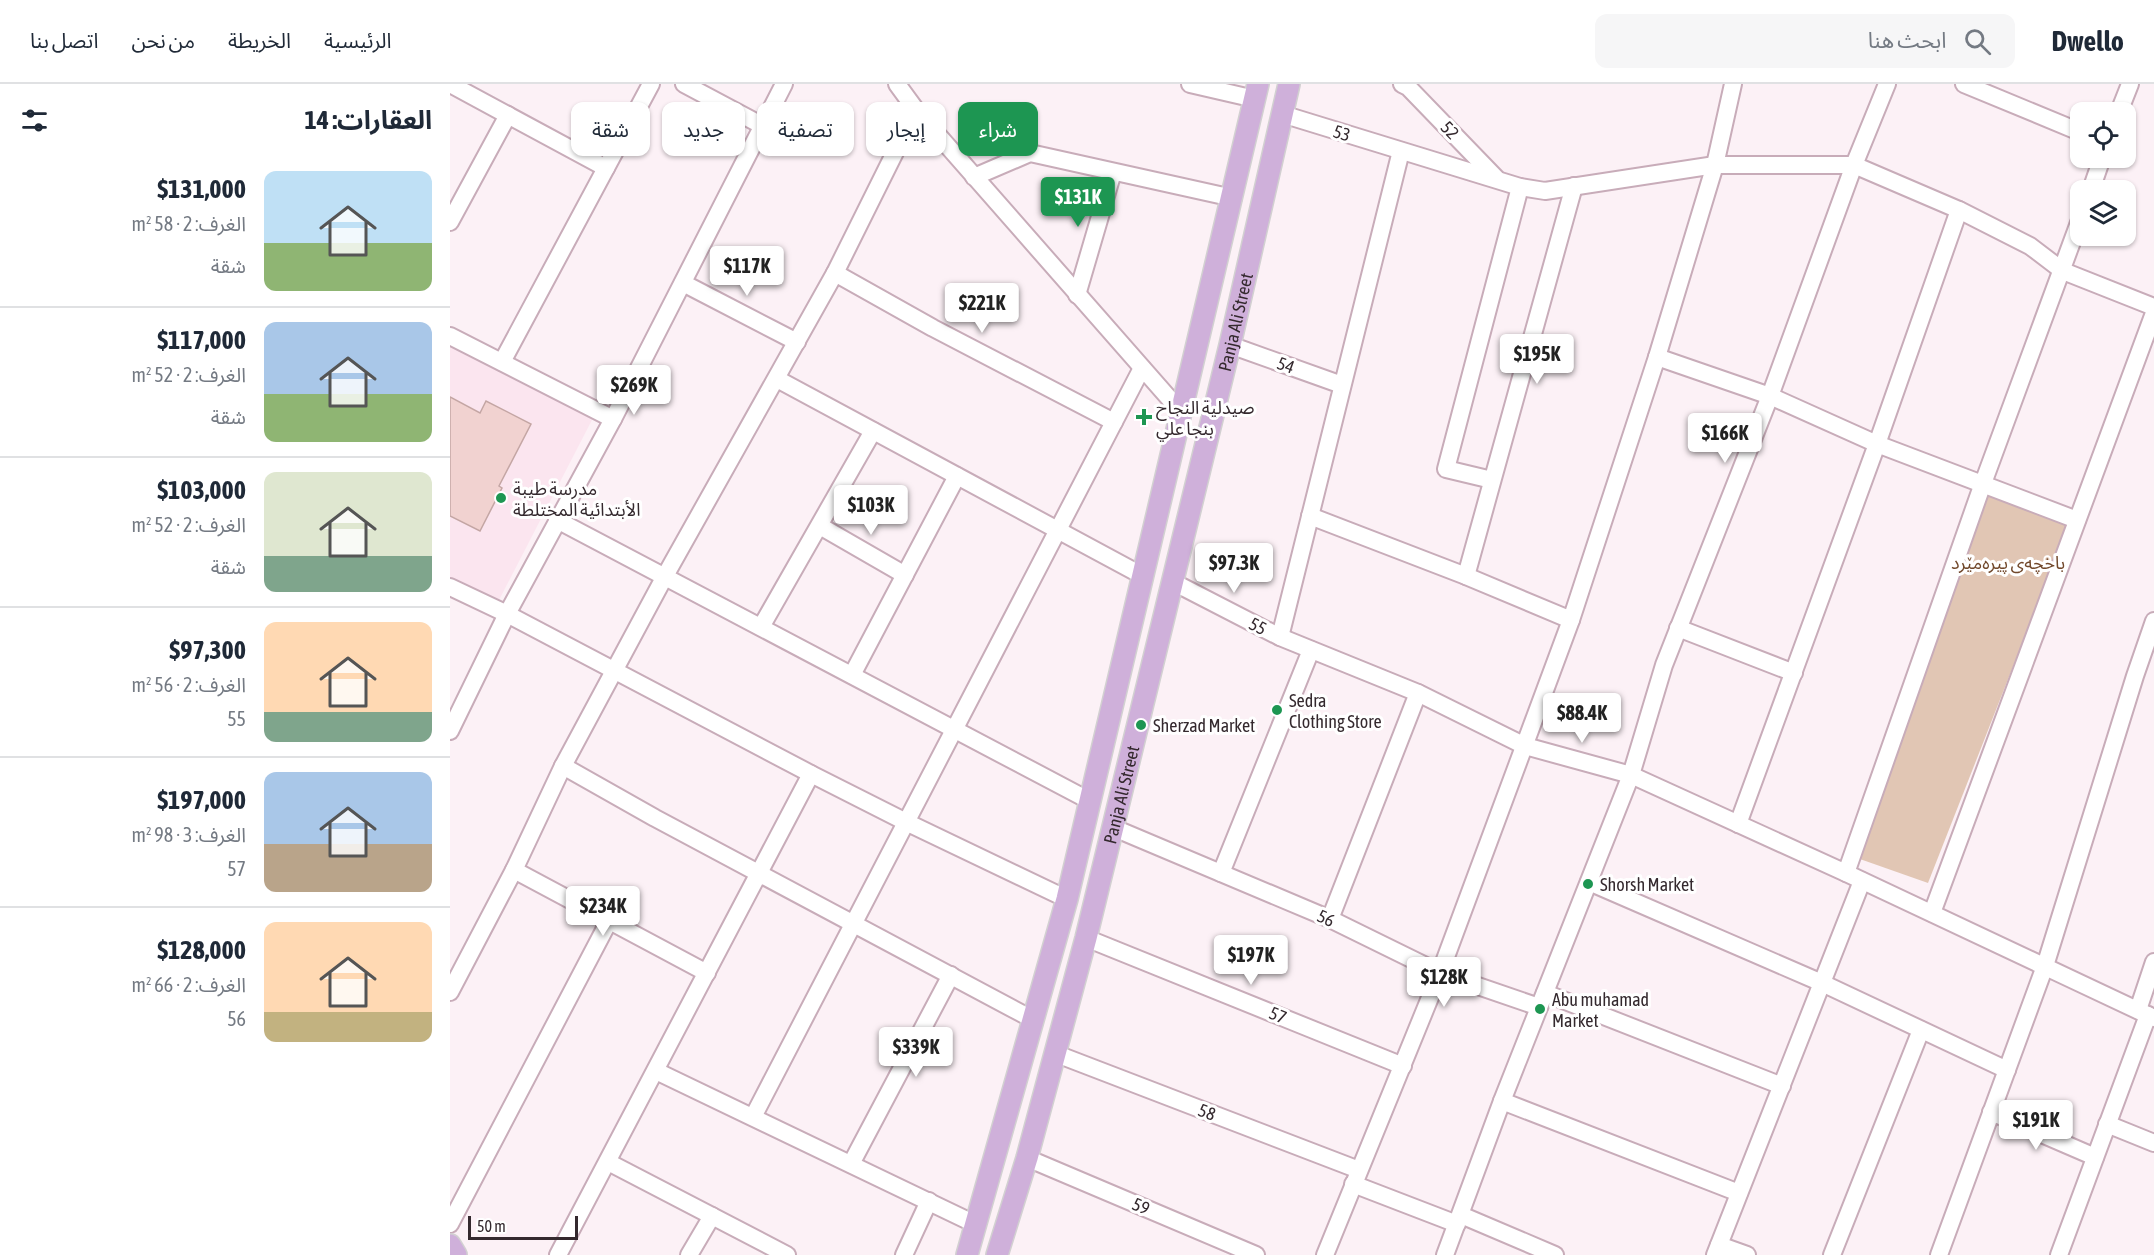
<!DOCTYPE html>
<html lang="ar">
<head>
<meta charset="utf-8">
<style>
	:root { --surface:#fff; --page:#f6f6f7; --text:#1f2937; --muted:#747a83; --line:#e0e1e3; --accent:#1d9652 }
	body { margin:0; font-family:"Asap Condensed","Noto Sans Arabic",sans-serif; background:var(--page); color:var(--text); direction:rtl; height:100vh; display:flex; flex-direction:column; font-size:22px; white-space:nowrap }
	* { box-sizing:border-box; margin:0 }
	p { font-size:20px; color:var(--muted) }
	.icon { flex:none; width:33px; height:33px; fill:none; stroke:currentColor; stroke-width:2; stroke-linecap:round; stroke-linejoin:round }
	.map { position:relative; flex:1; overflow:hidden; direction:ltr }
	.sheet { display:flex; flex-direction:column; background:var(--surface); width:450px }
	.sheet>* { flex:none }
	.guide { position:absolute; left:18px; top:18px; width:570px; height:54px; direction:rtl; display:flex; gap:12px }
	.buttons { position:absolute; left:1620px; top:18px; display:grid; gap:12px }
	.buttons a { display:grid; place-items:center; width:66px; height:66px; border-radius:12px; background:var(--surface); box-shadow:0 2px 4px #0004; font-size:30px }
	.scale { position:absolute; left:18px; bottom:15px; width:110px; box-sizing:border-box; padding-left:6px; border:3px solid #34292e; border-top:0; font-size:16px; line-height:21px; white-space:nowrap; color:#34292e; -webkit-text-stroke:4px #fff; paint-order:stroke }
	.price { position:absolute; translate:-50% -51px; padding:0 14px; border-radius:6px; background:#fff; color:#222; font-size:20px; line-height:39px; filter:drop-shadow(0 2px 3px #0008) }
	.price::after { content:''; position:absolute; left:50%; top:36px; width:18px; height:14px; margin-left:-9px; background:inherit; clip-path:polygon(0 0,100% 0,50% 100%) }
	.price.active { background:var(--accent); color:#fff }
	ul { padding:0; list-style:none }
	li { display:flex; align-items:center; gap:18px; height:150px; padding:0 18px }
	li+li { border-top:2px solid var(--line) }
	li span { display:grid; place-items:center; flex:none; width:168px; height:120px; border-radius:12px; color:#555 }
	li>.icon { margin-inline-start:auto }
	span .icon { width:72px; height:72px; fill:#fffc; stroke-width:1 }
	li b { font-size:26px }
	h2 { display:flex; justify-content:space-between; align-items:center; height:72px; padding:0 18px; font-size:26px }
	.pill { padding:0 21px; border-radius:12px; background:var(--surface); box-shadow:0 2px 4px #0004; font-size:21px; line-height:54px }
	.pill.active { background:var(--accent); color:#fff }
	header { display:flex; align-items:center; gap:36px; box-sizing:border-box; height:84px; padding:0 30px; background:var(--surface); border-bottom:2px solid var(--line) }
	header strong { font-size:28px }
	nav { display:flex; gap:33px; margin-inline-start:auto; font-size:21px }
	.search { width:420px; height:54px; background:var(--page); display:flex; align-items:center; gap:15px; box-sizing:border-box; padding:0 21px; border-radius:12px; color:var(--muted); font-size:22px }
	main { display:flex; flex:1; min-height:0 }
	.map>svg:first-child { display:block }
	.built { fill:#fbe5ef }
	.green { fill:#e1c6b4 }
	.building { fill:#f1d2d0; stroke:#c4a6a4; stroke-width:1.5 }
	.lines { fill:none; stroke-linecap:round; stroke-linejoin:round }
	.minor-casing { stroke:#c8acb9; stroke-width:20 }
	.major-casing { stroke:#d2d0d1; stroke-width:24 }
	.minor { stroke:#fff; stroke-width:16 }
	.major { stroke:#cfb0da; stroke-width:21 }
	.poi-dot { fill:#1d9652; stroke:#fff; stroke-width:2 }
	.labels { text-anchor:middle; dominant-baseline:central; stroke-width:6; stroke-linejoin:round; paint-order:stroke }
	.street-label { font-size:18px; fill:#34292e; stroke:#fff }
	.poi-label { font-size:18px; fill:#34292e; stroke:#fff; text-anchor:start }
	.park-label { font-size:18px; fill:#72492c; stroke:#fff }
</style>
</head>
<body>
<header>
<strong>Dwello</strong>
<div class="search"><svg class="icon" aria-label="search" viewBox="0 0 24 24"><circle cx="10" cy="10" r="6"/><path d="M15 15l6 6"/></svg>ابحث هنا</div>
<nav><a>الرئيسية</a><a>الخريطة</a><a>من نحن</a><a>اتصل بنا</a></nav>
</header>
<main>
<div class="map">
<svg width="1704" height="1171" viewBox="0 0 1704 1171">
	<rect width="100%" height="100%" fill="#fcf1f6"/>
	<path class="built" d="M0 261 143 334 48 518 0 494Z"/>
	<path class="green" d="M1536 410 1619 440 1478 799 1407 774Z"/>
	<path class="building" d="M0 313 30 329 36 317 81 340 49 402 52 404 30 447 0 432Z"/>
	<g class="lines">
		<defs>
			<g id="minor">
				<path d="M0 0 156 84"/>
				<path d="M234 0 313 42"/>
				<path d="M447 0 466 26 732 329"/>
				<path d="M740 0 805 15"/>
				<path d="M952 0 958 3 1046 94"/>
				<path d="M1514 0 1630 48"/>
				<path d="M1669 28 1680 0"/>
				<path d="M832 30 1070 103 1095 107 1265 81H1404L1509 126 1580 162 1613 187 1704 223"/>
				<path d="M524 93 580 69 783 114"/>
				<path d="M1641 106 1652 74"/>
				<path d="M0 138 58 31"/>
				<path d="M385 189 483 244 664 338"/>
				<path d="M233 199 347 258"/>
				<path d="M627 211 663 88"/>
				<path d="M0 252 163 335"/>
				<path d="M780 261 892 301"/>
				<path d="M1207 273 1320 312 1427 360 1627 436"/>
				<path d="M52 278 201 0"/>
				<path d="M327 295 693 492"/>
				<path d="M1042 396 996 385 1070 103"/>
				<path d="M860 432 1016 492 1121 536"/>
				<path d="M107 436 640 717"/>
				<path d="M370 442 455 491"/>
				<path d="M1016 492 1124 102"/>
				<path d="M723 498 830 553 968 609 1075 662 1181 691 1396 789 1704 934"/>
				<path d="M0 503 57 530 361 690 456 738 617 815"/>
				<path d="M311 543 423 347"/>
				<path d="M1228 544 1344 589"/>
				<path d="M830 553 951 67"/>
				<path d="M402 591 507 392"/>
				<path d="M0 647 57 530 163 335 334 0"/>
				<path d="M113 682 205 734 582 935"/>
				<path d="M1288 740 1427 360 1509 126"/>
				<path d="M664 744 880 835 990 889 1089 923"/>
				<path d="M64 786 257 889"/>
				<path d="M771 789 861 566"/>
				<path d="M1396 789 1532 402 1630 136"/>
				<path d="M1139 798 1372 899 1557 986"/>
				<path d="M1482 829 1704 229"/>
				<path d="M880 835 968 609"/>
				<path d="M636 854 953 982"/>
				<path d="M0 908 64 786 113 682 215 492 385 189 466 26"/>
				<path d="M1095 909 1332 1002"/>
				<path d="M1688 926 1704 878"/>
				<path d="M604 969 909 1086"/>
				<path d="M206 987 525 1140"/>
				<path d="M1052 1017 1289 1109"/>
				<path d="M1541 1028 1645 1073"/>
				<path d="M303 1033 692 284"/>
				<path d="M1657 1040 1704 1059"/>
				<path d="M577 1074 806 1171"/>
				<path d="M158 1078 337 1171"/>
				<path d="M401 1080 501 891"/>
				<path d="M903 1100 1007 1140"/>
				<path d="M1011 1131 1105 1171"/>
				<path d="M0 1140 159 837"/>
				<path d="M1269 1161 1297 1171"/>
				<path d="M108 1171 361 690"/>
				<path d="M239 1171 262 1132"/>
				<path d="M454 1171 479 1117"/>
				<path d="M875 1171 990 889 1121 536 1207 273 1265 81 1283 0"/>
				<path d="M995 1171 1052 1017 1181 691 1214 581 1320 312 1404 81 1437 0"/>
				<path d="M1265 1171 1412 797"/>
				<path d="M1382 1171 1471 946"/>
				<path d="M1489 1171 1595 882 1685 592 1704 537"/>
				<path d="M1609 1171 1698 931"/>
			</g>
			<g id="major">
				<path d="M0 1161 6 1171"/>
				<path d="M517 1171 617 815 808 0"/>
				<path id="s1" d="M547 1171 577 1074 636 854 780 261 839 0"/>
			</g>
		</defs>
		<use href="#minor" class="minor-casing"/>
		<use href="#major" class="major-casing"/>
		<use href="#minor" class="minor"/>
		<use href="#major" class="major"/>
	</g>
	<g class="poi-dot">
		<path d="M691 324h6v6h6v6h-6v6h-6v-6h-6v-6h6z"/>
		<circle cx="51" cy="414" r="6"/>
		<circle cx="827" cy="626" r="6"/>
		<circle cx="691" cy="641" r="6"/>
		<circle cx="1138" cy="800" r="6"/>
		<circle cx="1090" cy="925" r="6"/>
	</g>
	<g class="labels">
		<g class="street-label">
			<text transform="translate(1000 46) rotate(46)">52</text>
			<text transform="translate(892 49) rotate(17)">53</text>
			<text stroke="none"><textPath href="#s1" startOffset="963">Panja Ali Street</textPath></text>
			<text transform="translate(836 281) rotate(20)">54</text>
			<text transform="translate(808 542) rotate(27)">55</text>
			<text stroke="none"><textPath href="#s1" startOffset="477">Panja Ali Street</textPath></text>
			<text transform="translate(876 834) rotate(24)">56</text>
			<text transform="translate(828 931) rotate(22)">57</text>
			<text transform="translate(757 1028) rotate(21)">58</text>
			<text transform="translate(691 1122) rotate(23)">59</text>
		</g>
		<g class="poi-label">
			<text x="706" y="323">صيدلية النجاح<tspan x="706" dy="21">بنجا علي</tspan></text>
			<text x="63" y="404">مدرسة طيبة<tspan x="63" dy="21">الأبتدائية المختلطة</tspan></text>
			<text x="839" y="616">Sedra<tspan x="839" dy="21">Clothing Store</tspan></text>
			<text x="703" y="641">Sherzad Market</text>
			<text x="1150" y="800">Shorsh Market</text>
			<text x="1102" y="915">Abu muhamad<tspan x="1102" dy="21">Market</tspan></text>
		</g>
		<g class="park-label">
			<text x="1558" y="478">باخچەی پیرەمێرد</text>
		</g>
	</g>
</svg>
<div class="buttons">
<a><svg class="icon" aria-label="locate" viewBox="0 0 24 24"><circle cx="12" cy="12" r="6"/><path d="M12 2v4M12 18v4M2 12h4M18 12h4"/></svg></a>
<a><svg class="icon" aria-label="layers" viewBox="0 0 24 24"><path d="M12 4l9 5-9 5-9-5zM3 14l9 5 9-5"/></svg></a>
</div>
<div class="scale">50 m</div>
<b class="price active" style="left:628px;top:144px">$131K</b>
<b class="price" style="left:297px;top:213px">$117K</b>
<b class="price" style="left:532px;top:250px">$221K</b>
<b class="price" style="left:1087px;top:301px">$195K</b>
<b class="price" style="left:184px;top:332px">$269K</b>
<b class="price" style="left:1275px;top:380px">$166K</b>
<b class="price" style="left:421px;top:452px">$103K</b>
<b class="price" style="left:784px;top:510px">$97.3K</b>
<b class="price" style="left:1132px;top:660px">$88.4K</b>
<b class="price" style="left:153px;top:853px">$234K</b>
<b class="price" style="left:801px;top:902px">$197K</b>
<b class="price" style="left:994px;top:924px">$128K</b>
<b class="price" style="left:466px;top:994px">$339K</b>
<b class="price" style="left:1586px;top:1067px">$191K</b>
<div class="guide">
<a class="pill active">شراء</a>
<a class="pill">إيجار</a>
<a class="pill">تصفية</a>
<a class="pill">جديد</a>
<a class="pill">شقة</a>
</div>
</div>
<section class="sheet">
<h2>العقارات: 14<svg class="icon" aria-label="filters" viewBox="0 0 24 24"><path d="M4 7h16M4 17h16"/><circle cx="9" cy="7" r="2"/><circle cx="15" cy="17" r="2"/></svg></h2>
<ul>
<li><span style="background:linear-gradient(#bfe0f5 60%,#8fb573 0)"><svg class="icon" aria-label="home" viewBox="0 0 24 24"><path d="M3 11l9-7 9 7M6 9v11h12V9"/></svg></span><div><b>$131,000</b><p>الغرف: 2 · 58 m²</p><p>شقة</p></div></li>
<li><span style="background:linear-gradient(#a9c7e8 60%,#8fb573 0)"><svg class="icon" aria-label="home" viewBox="0 0 24 24"><path d="M3 11l9-7 9 7M6 9v11h12V9"/></svg></span><div><b>$117,000</b><p>الغرف: 2 · 52 m²</p><p>شقة</p></div></li>
<li><span style="background:linear-gradient(#dfe7d0 70%,#7fa58c 0)"><svg class="icon" aria-label="home" viewBox="0 0 24 24"><path d="M3 11l9-7 9 7M6 9v11h12V9"/></svg></span><div><b>$103,000</b><p>الغرف: 2 · 52 m²</p><p>شقة</p></div></li>
<li><span style="background:linear-gradient(#ffd9b3 75%,#7fa58c 0)"><svg class="icon" aria-label="home" viewBox="0 0 24 24"><path d="M3 11l9-7 9 7M6 9v11h12V9"/></svg></span><div><b>$97,300</b><p>الغرف: 2 · 56 m²</p><p>55</p></div></li>
<li><span style="background:linear-gradient(#a9c7e8 60%,#b9a48a 0)"><svg class="icon" aria-label="home" viewBox="0 0 24 24"><path d="M3 11l9-7 9 7M6 9v11h12V9"/></svg></span><div><b>$197,000</b><p>الغرف: 3 · 98 m²</p><p>57</p></div></li>
<li><span style="background:linear-gradient(#ffd9b3 75%,#c2b280 0)"><svg class="icon" aria-label="home" viewBox="0 0 24 24"><path d="M3 11l9-7 9 7M6 9v11h12V9"/></svg></span><div><b>$128,000</b><p>الغرف: 2 · 66 m²</p><p>56</p></div></li>
</ul>
</section>
</main>
</body>
</html>
